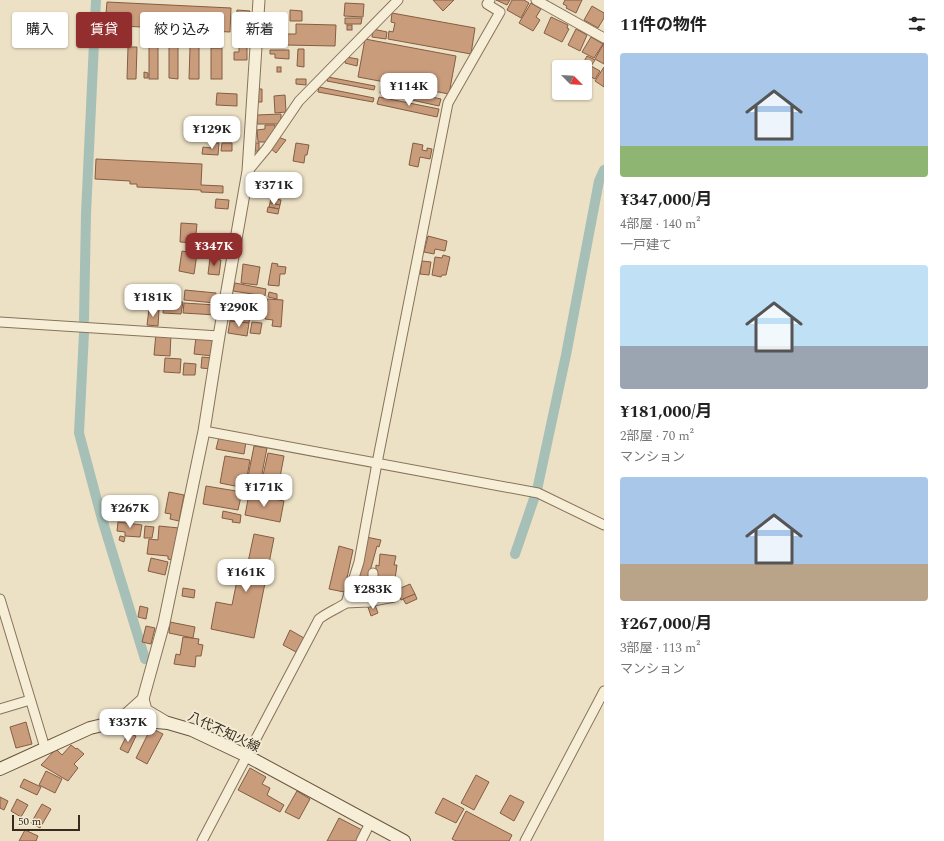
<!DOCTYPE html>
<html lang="ja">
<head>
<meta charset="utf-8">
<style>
	:root { --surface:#fff; --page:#f6f6f6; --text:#222; --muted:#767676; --accent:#932e2e }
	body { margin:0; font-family:Spectral,"Noto Sans JP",serif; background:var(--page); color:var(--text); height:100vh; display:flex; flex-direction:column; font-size:15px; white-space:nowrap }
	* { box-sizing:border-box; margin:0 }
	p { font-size:13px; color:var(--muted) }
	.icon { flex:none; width:22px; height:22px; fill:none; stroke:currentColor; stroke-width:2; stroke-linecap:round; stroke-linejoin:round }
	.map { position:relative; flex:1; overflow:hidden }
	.sheet { display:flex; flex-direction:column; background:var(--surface); width:340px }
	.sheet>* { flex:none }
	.top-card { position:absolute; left:12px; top:12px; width:380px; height:36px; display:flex; gap:8px }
	.needle { width:26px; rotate:114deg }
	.fabs { position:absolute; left:552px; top:60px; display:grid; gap:8px }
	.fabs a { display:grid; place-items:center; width:40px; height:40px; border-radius:4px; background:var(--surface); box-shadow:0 1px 3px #0004; font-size:20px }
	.scale { position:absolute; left:12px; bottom:10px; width:68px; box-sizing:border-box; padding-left:4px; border:2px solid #372b1f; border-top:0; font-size:11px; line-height:14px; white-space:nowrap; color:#372b1f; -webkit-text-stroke:3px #f4ebd4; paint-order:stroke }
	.price { position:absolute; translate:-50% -34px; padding:0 9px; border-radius:8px; background:#fff; color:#222; font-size:13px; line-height:26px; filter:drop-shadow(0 1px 2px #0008) }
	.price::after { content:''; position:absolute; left:50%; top:24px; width:12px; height:9px; margin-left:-6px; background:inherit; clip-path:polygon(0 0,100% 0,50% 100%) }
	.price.active { background:var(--accent); color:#fff }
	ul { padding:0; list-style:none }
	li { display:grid; align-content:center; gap:8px; height:212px; padding:0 16px }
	li span { display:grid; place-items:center; height:124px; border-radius:4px; color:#555 }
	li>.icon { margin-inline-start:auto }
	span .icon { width:72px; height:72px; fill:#fffc; stroke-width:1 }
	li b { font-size:17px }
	h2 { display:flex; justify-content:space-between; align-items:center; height:48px; padding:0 16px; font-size:17px }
	.tag { padding:0 14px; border-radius:4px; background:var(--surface); box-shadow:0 1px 3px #0004; font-size:14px; line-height:36px }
	.tag.active { background:var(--accent); color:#fff }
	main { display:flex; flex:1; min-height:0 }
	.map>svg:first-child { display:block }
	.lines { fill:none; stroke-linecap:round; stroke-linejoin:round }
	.canal { stroke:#a6c0b8; stroke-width:10 }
	.building { fill:#c99c7c; stroke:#855d42 }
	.minor-casing { stroke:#87735c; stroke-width:11 }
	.tertiary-casing { stroke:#87735c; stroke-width:13 }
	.secondary-casing { stroke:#68543f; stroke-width:14 }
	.minor { stroke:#f7eed8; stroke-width:9 }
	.tertiary { stroke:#f7eed8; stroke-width:11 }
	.secondary { stroke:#f7eed8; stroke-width:12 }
	.labels { text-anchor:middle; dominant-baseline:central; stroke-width:4; stroke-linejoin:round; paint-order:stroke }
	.street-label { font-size:13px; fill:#372b1f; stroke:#f4ebd4 }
</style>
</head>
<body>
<main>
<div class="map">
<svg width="604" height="841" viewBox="0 0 604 841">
	<rect width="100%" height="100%" fill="#ece1c5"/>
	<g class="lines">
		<g class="canal">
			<path d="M84 320 86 214 96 0"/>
			<path d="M84 333 79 433 102 519 145 659"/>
			<path d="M515 554 537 490 566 355 599 181 604 170"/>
		</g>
	</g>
	<g class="building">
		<path d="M433 0H454L443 11Z"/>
		<path d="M496 0H510L507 5Z"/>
		<path d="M512 0H524L529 3 521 18 507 10Z"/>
		<path d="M565 0H582L576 13 566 8 567 6 563 4Z"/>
		<path d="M107 2 231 8 230 32 105 25Z"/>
		<path d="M345 3 364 4 363 17 344 16Z"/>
		<path d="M531 3 541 9 536 17 540 20 533 31 519 23Z"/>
		<path d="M592 6 604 13V18L598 28 584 20Z"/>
		<path d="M237 10 250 11 249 22 236 21Z"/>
		<path d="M290 10 302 11V21H290Z"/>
		<path d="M392 13 475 28 471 54 388 39 389 31 393 32 395 23 391 22Z"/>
		<path d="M551 17 568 25 567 28 569 29 562 42 544 33Z"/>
		<path d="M345 18H362L361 24H345Z"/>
		<path d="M296 24 336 25 335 46 285 45V34H296Z"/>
		<path d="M265 25H280L279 32H277V47H265Z"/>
		<rect x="347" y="25" width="5" height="5"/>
		<path d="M373 29 387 32 386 39 372 37Z"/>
		<path d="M576 29 587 35 580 51 568 45Z"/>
		<path d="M143 32 176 33V44L143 42Z"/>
		<path d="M591 37 603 44 594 58 582 52Z"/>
		<path d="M365 39 456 56 449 94 358 77Z"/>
		<rect x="102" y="40" width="11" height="5"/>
		<path d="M604 43V64L595 59Z"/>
		<rect x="149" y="46" width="9" height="33"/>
		<path d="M128 47H137L136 79H127Z"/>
		<path d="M169 47H178V79L169 78Z"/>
		<path d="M190 47H199V79H189Z"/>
		<path d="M239 47H247V60H234V52H239Z"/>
		<rect x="211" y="48" width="11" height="31"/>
		<path d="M298 49H304V67L297 66Z"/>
		<path d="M270 50H289V59L275 58V54H270Z"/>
		<path d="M587 56 595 60 591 66 600 71 595 79 585 74V67H581Z"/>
		<path d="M346 57 358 59 357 66 345 63Z"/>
		<rect x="277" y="67" width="4" height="5"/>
		<path d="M604 67V87L595 81Z"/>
		<path d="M144 72 148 73V78H144Z"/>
		<path d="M328 77 375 86 374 90 327 81Z"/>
		<path d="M296 79H306V85L296 84Z"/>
		<path d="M381 86 441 99 439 106 380 93Z"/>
		<path d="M319 87 374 98 373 102 318 92Z"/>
		<path d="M255 89H262V102H254Z"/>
		<path d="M217 93 237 94V106L216 105Z"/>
		<path d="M285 95 286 112 275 113 274 96Z"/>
		<path d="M379 97 439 109 437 117 377 104Z"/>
		<path d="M281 114V124H257V115Z"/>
		<path d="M194 125H204L203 140 193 139Z"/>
		<path d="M265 125H275V134L269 142H258L257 130 265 129Z"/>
		<path d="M278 137 286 140 276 153 270 148Z"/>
		<path d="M211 143H219L218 155 202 154 203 147 211 148Z"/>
		<path d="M222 143H232V151H221Z"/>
		<rect x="252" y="143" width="7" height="8"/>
		<path d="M296 143 309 145 307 155H305L304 163 293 161Z"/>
		<path d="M413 143 423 145 422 150 427 151V148L432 149 430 159 420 157 418 167 409 165Z"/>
		<path d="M96 159 202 164 201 185 223 186V193L201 192V190L137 187V184H130V181L95 179Z"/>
		<path d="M271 198 281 200 280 205 270 203Z"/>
		<path d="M216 199 229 200 228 209 215 208Z"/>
		<path d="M270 203 280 205 279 209 269 207Z"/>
		<path d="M268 207 279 209 278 214 267 212Z"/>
		<path d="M181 223 197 224 195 243 180 242Z"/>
		<path d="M428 236 447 241 445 251 435 249 434 254 424 252Z"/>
		<rect x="200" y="239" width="11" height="6"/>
		<path d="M213 239H227L226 246 213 245Z"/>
		<path d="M182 251 197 254 194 274 179 271Z"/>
		<path d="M443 255 450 257 446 275H442L441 277 432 275 435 257 442 258Z"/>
		<path d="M210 258 221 260 219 275 208 274Z"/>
		<path d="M422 261 431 262 429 275 420 274Z"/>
		<path d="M272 263 278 264 277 266 286 267 285 274H280L279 286 268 285Z"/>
		<path d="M243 264 260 267 257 285 241 283Z"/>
		<path d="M235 283 266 289 265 296 233 291Z"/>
		<path d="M185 290 216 293 215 303 184 300Z"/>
		<path d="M269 292 277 294V299L268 297Z"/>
		<path d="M267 299 283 300 281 327 272 326 273 320 265 319Z"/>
		<path d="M164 300 183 302 181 314 163 313Z"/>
		<path d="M184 303 216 305V315L183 313Z"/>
		<path d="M233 303 251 305 249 323 230 321Z"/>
		<path d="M149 309 159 310 158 326 147 325Z"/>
		<path d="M230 321 249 323 247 336 228 333Z"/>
		<path d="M252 322 262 323 260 334 250 333Z"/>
		<path d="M156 333 171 334 170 356 154 355Z"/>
		<path d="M196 337 214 339 213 356 194 354Z"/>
		<path d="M202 357 213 358 212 369 201 368Z"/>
		<path d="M165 358 181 359 180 373 164 372Z"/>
		<path d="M184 363 196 364 195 375H183Z"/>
		<path d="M219 437 246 442 244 454 216 449Z"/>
		<path d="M254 446 267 448 259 489 246 487Z"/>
		<path d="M268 453 284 456 277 493 260 489Z"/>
		<path d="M225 456 250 460 245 488 220 483Z"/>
		<path d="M206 486 242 492 238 510 203 504Z"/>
		<path d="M169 492 184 495 179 521 170 519 171 514 165 513Z"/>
		<path d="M249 494 284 501 280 522 245 515Z"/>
		<path d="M142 499 153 501 150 516 140 514V512H141L143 501H142Z"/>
		<path d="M223 511 241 515 240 523 232 522 233 520 222 518Z"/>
		<path d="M118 522 142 525 140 537 125 536V532L117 531Z"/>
		<path d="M145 526 154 527 152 538H144Z"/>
		<path d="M159 526 179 528 172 560 168 559V556L147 554 149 539 158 540Z"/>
		<path d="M254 534 274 538 254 638 211 629 216 602 232 605 240 566 247 567Z"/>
		<path d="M120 536 125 537 124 542 119 540Z"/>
		<path d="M366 537 381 540 379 547 377 546 369 575 372 576 367 597 352 593Z"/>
		<path d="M339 546 353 550 344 592 329 589Z"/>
		<path d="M380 554 396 556 394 565H397L394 586H390L389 590 375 588 376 565 379 566Z"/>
		<path d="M151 558 168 562 165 575 148 571Z"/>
		<path d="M410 584 415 594 401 600 396 590Z"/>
		<path d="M183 588 195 590 194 598 182 596Z"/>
		<path d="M415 594 417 599 406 604 403 599Z"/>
		<path d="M375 605 378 613 371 616 368 607Z"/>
		<path d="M140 606 148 608 146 619 138 617Z"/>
		<path d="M170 622 195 627 193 638 169 633Z"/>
		<path d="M146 626 155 628 151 644 142 642Z"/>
		<path d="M290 630 304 638 296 652 283 645Z"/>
		<path d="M183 637 199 639 198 644 203 645 201 656H196L195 667 174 664 176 654 180 655Z"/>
		<path d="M26 722 32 744 16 748 10 727Z"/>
		<path d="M151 728 163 734 147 764 136 758Z"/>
		<path d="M128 733 136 736 128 753 120 749Z"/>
		<path d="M71 745 76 749 77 748 84 754 74 764 78 768 68 781 41 765 56 749 62 755Z"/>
		<path d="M250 768 266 777 262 784 270 788 267 795 284 805 280 812 238 790Z"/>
		<path d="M46 771 62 779 55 793 39 785Z"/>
		<path d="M476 775 489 782 474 810 461 803Z"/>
		<path d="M24 779 41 787 37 795 20 787Z"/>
		<path d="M297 791 310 799 299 819 285 812Z"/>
		<path d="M510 795 524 802 514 821 500 813Z"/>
		<path d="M0 797 8 801 4 810 0 808Z"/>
		<path d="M443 798 464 809 456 823 435 813Z"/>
		<path d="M17 799 28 805 21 817 11 811Z"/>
		<path d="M42 804 51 809 40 828 31 823Z"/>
		<path d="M466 811 512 835 509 841H456L452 839Z"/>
		<path d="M339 818 362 830 357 841H327Z"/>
		<path d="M25 830 38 836 36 841H19Z"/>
	</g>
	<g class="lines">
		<defs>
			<g id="minor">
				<path d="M536 0 604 38"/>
				<path d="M248 171 267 148 299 101 398 0"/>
				<path d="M0 322 219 336"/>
				<path d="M204 431 538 493 604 525"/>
				<path d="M0 599 45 748"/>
				<path d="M368 602 373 584V573"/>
				<path d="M346 603 368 602 394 597"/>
				<path d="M0 709 30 700"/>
				<path d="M202 841 319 619C328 612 337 609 346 603L359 562 377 463 448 103 500 12 487 4 490 0"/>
				<path d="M361 841 370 823"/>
				<path d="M525 841 604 691"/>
			</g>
			<g id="tertiary">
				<path d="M143 699 146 710 168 723"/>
				<path d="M113 722 124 716 143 699 164 623 204 431 219 336 248 171 259 0"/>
			</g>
			<path id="secondary" d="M0 769 90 728 111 723 133 720 168 723 192 730 247 756 404 841"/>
		</defs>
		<use href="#minor" class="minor-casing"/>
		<use href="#tertiary" class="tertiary-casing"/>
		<use href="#secondary" class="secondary-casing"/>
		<use href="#minor" class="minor"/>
		<use href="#tertiary" class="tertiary"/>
		<use href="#secondary" class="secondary"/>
	</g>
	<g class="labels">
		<g class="street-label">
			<text transform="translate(224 732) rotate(25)">八代不知火線</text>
		</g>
	</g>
</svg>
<div class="fabs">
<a><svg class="needle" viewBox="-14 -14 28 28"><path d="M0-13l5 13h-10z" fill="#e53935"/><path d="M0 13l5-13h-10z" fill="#767676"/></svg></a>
</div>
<div class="scale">50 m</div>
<b class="price" style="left:409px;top:107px">¥114K</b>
<b class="price" style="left:212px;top:150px">¥129K</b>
<b class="price" style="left:274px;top:206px">¥371K</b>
<b class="price active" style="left:214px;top:267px">¥347K</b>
<b class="price" style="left:153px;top:318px">¥181K</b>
<b class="price" style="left:239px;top:328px">¥290K</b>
<b class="price" style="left:264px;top:508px">¥171K</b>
<b class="price" style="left:130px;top:529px">¥267K</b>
<b class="price" style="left:246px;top:593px">¥161K</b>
<b class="price" style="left:373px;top:610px">¥283K</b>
<b class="price" style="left:128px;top:743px">¥337K</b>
<div class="top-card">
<a class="tag">購入</a>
<a class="tag active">賃貸</a>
<a class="tag">絞り込み</a>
<a class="tag">新着</a>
</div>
</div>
<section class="sheet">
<h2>11件の物件<svg class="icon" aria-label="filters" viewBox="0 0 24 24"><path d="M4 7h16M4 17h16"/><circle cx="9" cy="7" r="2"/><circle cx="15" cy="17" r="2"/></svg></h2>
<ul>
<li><span style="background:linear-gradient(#a9c7e8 75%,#8fb573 0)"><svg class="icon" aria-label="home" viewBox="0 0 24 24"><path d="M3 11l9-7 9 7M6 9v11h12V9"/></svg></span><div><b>¥347,000/月</b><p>4部屋 · 140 m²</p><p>一戸建て</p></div></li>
<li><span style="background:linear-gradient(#bfe0f5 65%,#9aa5b1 0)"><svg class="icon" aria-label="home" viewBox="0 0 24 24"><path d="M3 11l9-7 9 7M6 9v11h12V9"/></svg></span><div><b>¥181,000/月</b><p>2部屋 · 70 m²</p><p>マンション</p></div></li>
<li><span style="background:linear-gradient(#a9c7e8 70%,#b9a48a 0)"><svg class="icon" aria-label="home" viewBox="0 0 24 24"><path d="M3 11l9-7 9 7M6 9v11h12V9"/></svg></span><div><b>¥267,000/月</b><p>3部屋 · 113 m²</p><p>マンション</p></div></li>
</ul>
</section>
</main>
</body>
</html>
